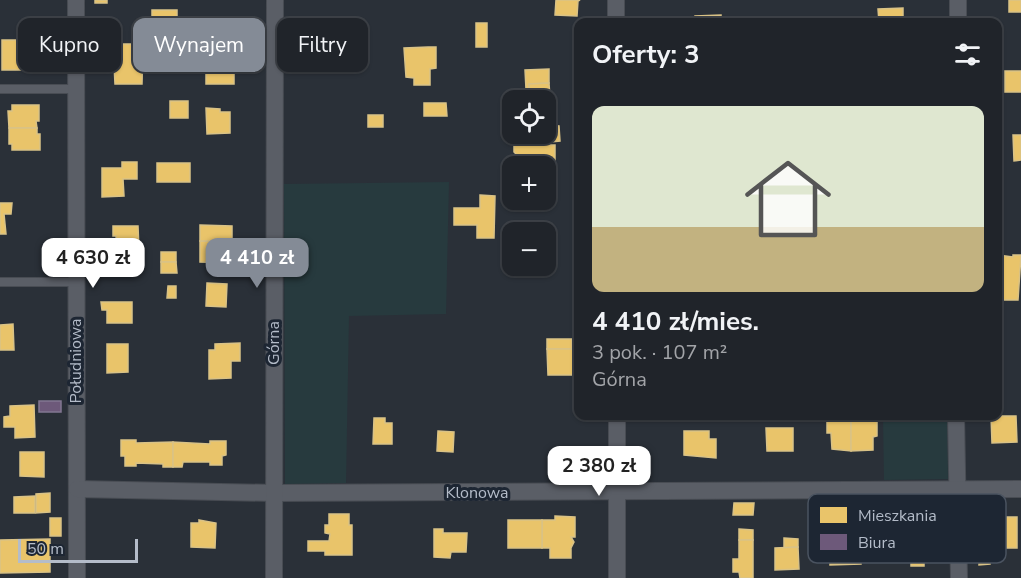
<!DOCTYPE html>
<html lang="pl">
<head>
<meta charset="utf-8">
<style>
	:root { --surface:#20242a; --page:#2d3036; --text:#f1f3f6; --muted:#a2a4a8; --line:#3d4147; --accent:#848b96 }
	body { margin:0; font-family:"Nunito Sans",sans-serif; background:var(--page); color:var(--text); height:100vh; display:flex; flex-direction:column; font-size:22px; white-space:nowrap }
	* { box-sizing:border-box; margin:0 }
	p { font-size:20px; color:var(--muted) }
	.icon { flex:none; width:33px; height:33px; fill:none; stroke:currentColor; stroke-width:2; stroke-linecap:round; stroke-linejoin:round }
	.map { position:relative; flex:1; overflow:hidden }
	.panel { position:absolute; left:574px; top:18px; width:428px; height:402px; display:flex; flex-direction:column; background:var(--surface); border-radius:12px; box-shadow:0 2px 4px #0004,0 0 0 2px var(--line) }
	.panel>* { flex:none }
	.top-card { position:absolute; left:18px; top:18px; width:466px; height:54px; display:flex; gap:12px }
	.fabs { position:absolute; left:502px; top:90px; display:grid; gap:12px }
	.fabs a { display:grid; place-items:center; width:54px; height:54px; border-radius:12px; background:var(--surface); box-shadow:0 2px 4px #0004,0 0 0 2px var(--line); font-size:30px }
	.scale { position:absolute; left:18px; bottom:15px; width:120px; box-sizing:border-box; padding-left:6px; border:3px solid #b4bcc9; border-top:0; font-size:16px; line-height:21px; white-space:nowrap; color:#b4bcc9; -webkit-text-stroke:4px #1d2633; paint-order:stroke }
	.price { position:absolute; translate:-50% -51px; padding:0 14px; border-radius:12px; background:#fff; color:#222; font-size:20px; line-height:39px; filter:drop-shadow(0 2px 3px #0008) }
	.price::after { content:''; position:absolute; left:50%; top:36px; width:18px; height:14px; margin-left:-9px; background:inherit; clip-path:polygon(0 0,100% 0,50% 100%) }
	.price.on { background:var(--accent); color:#fff }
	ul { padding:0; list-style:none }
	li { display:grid; align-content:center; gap:12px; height:318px; padding:0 18px }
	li+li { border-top:2px solid var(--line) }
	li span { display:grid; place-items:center; height:186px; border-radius:12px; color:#555 }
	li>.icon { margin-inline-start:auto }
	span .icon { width:108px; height:108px; fill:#fffc; stroke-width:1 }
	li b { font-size:26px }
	h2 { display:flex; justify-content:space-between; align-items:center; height:72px; padding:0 18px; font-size:26px }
	.pill { padding:0 21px; border-radius:12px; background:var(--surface); box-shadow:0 2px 4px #0004,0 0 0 2px var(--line); font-size:21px; line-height:54px }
	.pill.on { background:var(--accent); color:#fff }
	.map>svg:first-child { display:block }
	.green { fill:#273a3e }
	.homes { fill:#e9c46a; stroke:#d9c286; stroke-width:1.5 }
	.offices { fill:#6d597a; stroke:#827792; stroke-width:1.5 }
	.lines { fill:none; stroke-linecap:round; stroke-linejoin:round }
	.service-casing { stroke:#484c53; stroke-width:10 }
	.minor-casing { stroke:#484c53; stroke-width:18 }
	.service { stroke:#5a5e66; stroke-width:8 }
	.minor { stroke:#5a5e66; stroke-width:16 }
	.labels { text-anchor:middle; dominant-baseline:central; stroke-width:6; stroke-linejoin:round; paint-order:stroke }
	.street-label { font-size:16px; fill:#b4bcc9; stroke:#1d2633 }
	.key { fill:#1d2633; stroke:#4a5360; stroke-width:1.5 }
	.key-label { font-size:16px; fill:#b4bcc9 }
</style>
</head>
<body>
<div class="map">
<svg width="1021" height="578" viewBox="0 0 1021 578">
	<rect width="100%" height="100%" fill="#2a3038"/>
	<g class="green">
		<path d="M449 182 446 314 349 316 346 483 285 484 284 184Z"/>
		<path d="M883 416H947L948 479 884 480Z"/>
	</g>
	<g class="homes">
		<rect x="95" y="0" width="12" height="3"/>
		<path d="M556 0H580L578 1 577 16 555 15Z"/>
		<rect x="1009" y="0" width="12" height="12"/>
		<path d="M903 8V22H879L878 9Z"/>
		<rect x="152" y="10" width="25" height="14"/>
		<path d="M721 15V22H695V16Z"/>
		<rect x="476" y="23" width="11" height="24"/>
		<path d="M2 40H25V50H31V61H25V70H2Z"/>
		<path d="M113 44H143L142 84H115Z"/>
		<rect x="206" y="45" width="28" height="39"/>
		<path d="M428 47H436V68L430 69V85H414V78L406 77 404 48Z"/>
		<path d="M549 69V83L529 84V89H526L525 70Z"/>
		<rect x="1005" y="71" width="16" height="21"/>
		<path d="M549 83 550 98 530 99 529 84Z"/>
		<rect x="170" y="101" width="18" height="17"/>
		<path d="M424 103H446L447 116H424Z"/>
		<path d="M12 105H39V121H36L37 128H9L8 111H12Z"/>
		<path d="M206 108 220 109V112H230V133L207 134Z"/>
		<rect x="368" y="115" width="15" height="12"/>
		<path d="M546 125 559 126 560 141 550 142V145H555V167L531 166V156H518L514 152V134H546Z"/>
		<path d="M9 128H37V134H40V150H12V144H9Z"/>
		<path d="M1013 135H1021V160L1014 161Z"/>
		<path d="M122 162H137V179H123L124 196 102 197V168H122Z"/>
		<rect x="157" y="163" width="33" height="19"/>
		<path d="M480 195 495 196 494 238H477V225H454V208H480Z"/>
		<path d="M0 203H12L11 214H4L6 234H0Z"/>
		<path d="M200 225 232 226V241H200Z"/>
		<path d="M113 226H138L139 250 117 251 116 236H113Z"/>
		<path d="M200 241 228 242V263L200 262Z"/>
		<rect x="161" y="252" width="15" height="10"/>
		<path d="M998 255 1013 257V255H1021L1018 300H999Z"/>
		<path d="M161 262H176L177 273H161Z"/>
		<path d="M207 283 227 284 226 307 206 306Z"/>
		<path d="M168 286H176V298H167Z"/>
		<path d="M101 302H132V323H107V310H102Z"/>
		<path d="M13 324 14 350H0V325Z"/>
		<rect x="547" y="339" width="25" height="10"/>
		<path d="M240 343V361H231V378L209 379V350H215V344Z"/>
		<path d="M107 344H128V372L107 373Z"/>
		<path d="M547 349H574V356H578V362H574V375H548Z"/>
		<path d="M34 405 35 437 15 438V427H4V417L10 416V406Z"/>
		<path d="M991 416H1016L1017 442 992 443Z"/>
		<path d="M374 418H385V423H392V444H373Z"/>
		<path d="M827 421H851V451L832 449 831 433H827Z"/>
		<path d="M851 421H877V436L873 437V450L851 451Z"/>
		<path d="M766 428H793V451H767Z"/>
		<path d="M438 431 454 432 453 452 437 451Z"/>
		<path d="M684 431H709V439H716V458L684 455Z"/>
		<path d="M121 440H136V443L173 442V467H163V464L136 463V466H125V456H121Z"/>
		<path d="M210 441H226V455L222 456V465H210V462H183L182 467H173V442L210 444Z"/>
		<path d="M20 452H44V477L20 476Z"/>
		<path d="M50 493V512L36 513V494Z"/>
		<path d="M35 496V513H14V497Z"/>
		<path d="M734 503H754L753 515H733Z"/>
		<path d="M329 514H349V525H352V555H325V551H308V541H329L330 534 325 533V525H329Z"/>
		<path d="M555 516 575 517V537H571L574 542 571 548V558H550V548H542V520H555Z"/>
		<path d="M893 516H910V532H929V545H924V566H911V561H899V535H894Z"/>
		<rect x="996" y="517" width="21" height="31"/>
		<rect x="50" y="518" width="11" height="18"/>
		<path d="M199 520 216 523 215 548 191 547V523H199Z"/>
		<rect x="508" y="520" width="34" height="28"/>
		<path d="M434 529H443V533H467L466 552H451L450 558 434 557Z"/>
		<path d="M739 529 753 530V540H739Z"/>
		<path d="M830 535H861V564L830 565Z"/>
		<path d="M784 538 798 539V547L784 548Z"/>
		<path d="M50 539V572L0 573V540Z"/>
		<path d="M739 540H753V578H740L739 572H733V559H739Z"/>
		<path d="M798 547 799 569 775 570V548Z"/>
		<path d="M979 550H990V564L979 565Z"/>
	</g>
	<rect class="offices" x="39" y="401" width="22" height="11"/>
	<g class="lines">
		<defs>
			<g id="service">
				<path d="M0 89H75"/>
				<path d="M0 282H75"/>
			</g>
			<g id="minor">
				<path d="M76 0 77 578"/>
				<path d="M616 0V22"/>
				<path d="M958 22V0"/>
				<path d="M956 416 959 578"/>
				<path d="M77 489 274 493 1021 489"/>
				<path d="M274 578 275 0"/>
				<path d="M617 578V416"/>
			</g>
		</defs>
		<use href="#service" class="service-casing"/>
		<use href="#minor" class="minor-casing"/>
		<use href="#service" class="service"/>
		<use href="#minor" class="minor"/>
	</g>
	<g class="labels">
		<g class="street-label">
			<text transform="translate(274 343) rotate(-90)">Górna</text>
			<text transform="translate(76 361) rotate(-90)">Południowa</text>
			<text x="477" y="493">Klonowa</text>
		</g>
	</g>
	<rect x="808" y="494" width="198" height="69" rx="9" class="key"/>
	<rect x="820" y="507" width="27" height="16" fill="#e9c46a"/>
	<rect x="820" y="534" width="27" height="16" fill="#6d597a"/>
	<g class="key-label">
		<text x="858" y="521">Mieszkania</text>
		<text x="858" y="548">Biura</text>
	</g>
</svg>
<div class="fabs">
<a><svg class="icon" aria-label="locate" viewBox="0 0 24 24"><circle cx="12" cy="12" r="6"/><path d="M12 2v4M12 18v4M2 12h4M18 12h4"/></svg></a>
<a>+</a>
<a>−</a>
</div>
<div class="scale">50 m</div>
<b class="price" style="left:93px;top:289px">4 630 zł</b>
<b class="price on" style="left:257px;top:289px">4 410 zł</b>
<b class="price" style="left:599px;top:497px">2 380 zł</b>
<div class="top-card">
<a class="pill">Kupno</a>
<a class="pill on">Wynajem</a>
<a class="pill">Filtry</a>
</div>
<section class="panel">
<h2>Oferty: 3<svg class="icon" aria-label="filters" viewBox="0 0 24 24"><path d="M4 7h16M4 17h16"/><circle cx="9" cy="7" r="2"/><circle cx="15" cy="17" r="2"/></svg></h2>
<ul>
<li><span style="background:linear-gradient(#dfe7d0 65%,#c2b280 0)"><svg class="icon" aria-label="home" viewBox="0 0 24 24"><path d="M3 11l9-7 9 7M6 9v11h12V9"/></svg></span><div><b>4 410 zł/mies.</b><p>3 pok. · 107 m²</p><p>Górna</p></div></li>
</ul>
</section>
</div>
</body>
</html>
